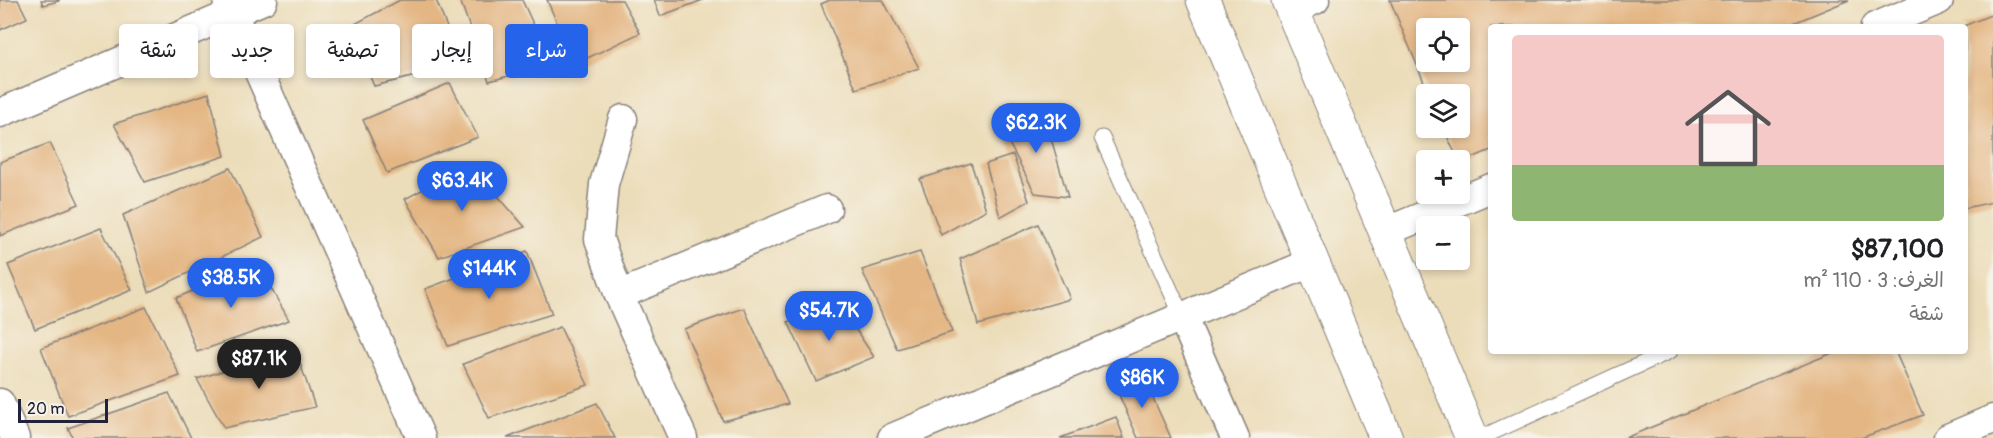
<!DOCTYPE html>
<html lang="ar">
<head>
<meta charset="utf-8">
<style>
	:root { --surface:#fff; --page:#f2f2f2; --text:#202124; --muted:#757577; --accent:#2563eb }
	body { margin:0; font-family:Pangolin,"Playpen Sans Arabic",sans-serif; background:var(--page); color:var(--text); direction:rtl; height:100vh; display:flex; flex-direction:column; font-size:22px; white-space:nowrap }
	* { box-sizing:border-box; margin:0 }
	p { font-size:20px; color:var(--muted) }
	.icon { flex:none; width:33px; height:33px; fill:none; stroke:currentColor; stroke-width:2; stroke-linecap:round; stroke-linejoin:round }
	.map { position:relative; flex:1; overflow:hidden; direction:ltr }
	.sheet { position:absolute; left:1488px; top:24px; width:480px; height:330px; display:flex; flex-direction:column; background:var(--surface); border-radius:6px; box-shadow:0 3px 9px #0003; direction:rtl }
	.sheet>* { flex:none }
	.banner { position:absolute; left:18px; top:24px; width:570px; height:54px; direction:rtl; display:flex; gap:12px }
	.tools { position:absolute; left:1416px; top:18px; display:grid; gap:12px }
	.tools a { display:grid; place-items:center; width:54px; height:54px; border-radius:6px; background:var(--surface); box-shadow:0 3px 9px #0003; font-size:30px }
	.scale { position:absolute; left:18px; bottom:15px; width:90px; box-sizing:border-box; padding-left:6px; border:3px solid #22223b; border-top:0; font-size:16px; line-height:21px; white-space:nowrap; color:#22223b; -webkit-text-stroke:4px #f7f3e8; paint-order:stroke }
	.price { position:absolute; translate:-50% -51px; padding:0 14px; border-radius:21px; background:var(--accent); color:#fff; font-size:20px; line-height:39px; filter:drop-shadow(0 2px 3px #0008) }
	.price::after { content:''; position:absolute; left:50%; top:36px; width:18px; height:14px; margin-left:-9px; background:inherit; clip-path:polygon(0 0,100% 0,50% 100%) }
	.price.selected { background:#222; color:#fff }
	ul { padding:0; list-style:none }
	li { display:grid; align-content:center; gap:12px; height:318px; padding:0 24px }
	li span { display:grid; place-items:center; height:186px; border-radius:6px; color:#555 }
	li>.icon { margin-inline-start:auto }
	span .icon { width:108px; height:108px; fill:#fffc; stroke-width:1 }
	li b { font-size:26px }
	.pill { padding:0 21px; border-radius:6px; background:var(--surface); box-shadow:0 3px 9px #0003; font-size:21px; line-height:54px }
	.pill.selected { background:var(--accent); color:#fff }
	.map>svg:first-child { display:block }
	.building { fill:#e4b683; fill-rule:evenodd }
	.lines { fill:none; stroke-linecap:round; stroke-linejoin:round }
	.lane-casing { stroke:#87807a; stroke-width:17 }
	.street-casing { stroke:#87807a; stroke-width:31 }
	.primary-casing { stroke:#87807a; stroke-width:35 }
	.lane { stroke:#fff; stroke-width:15 }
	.street { stroke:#fff; stroke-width:28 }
	.primary { stroke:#fff; stroke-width:33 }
</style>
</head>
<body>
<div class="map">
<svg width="1993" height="438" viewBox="0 0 1993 438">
	<rect width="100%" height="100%" fill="#f7f3e8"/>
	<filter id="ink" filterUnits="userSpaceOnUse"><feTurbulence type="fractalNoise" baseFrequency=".0167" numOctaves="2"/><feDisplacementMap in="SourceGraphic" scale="12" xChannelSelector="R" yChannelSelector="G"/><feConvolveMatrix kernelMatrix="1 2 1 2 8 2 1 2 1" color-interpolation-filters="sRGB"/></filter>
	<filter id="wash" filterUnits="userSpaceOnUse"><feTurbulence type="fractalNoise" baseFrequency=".008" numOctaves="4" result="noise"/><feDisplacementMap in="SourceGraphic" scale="24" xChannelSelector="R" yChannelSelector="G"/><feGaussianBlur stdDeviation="1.35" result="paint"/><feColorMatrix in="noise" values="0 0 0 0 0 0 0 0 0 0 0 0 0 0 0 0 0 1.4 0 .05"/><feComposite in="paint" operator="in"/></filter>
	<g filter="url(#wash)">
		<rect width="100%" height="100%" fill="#ecddba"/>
		<g id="blocks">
			<g class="building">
				<path d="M0 0H18L27 18 0 30Z"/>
				<path d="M41 0H59V1L43 5Z"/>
				<path d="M400 0H436L462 65 374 86 349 27Z"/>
				<path d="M460 0H522L552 65 489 81Z"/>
				<path d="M547 0H622L640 33 575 64Z"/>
				<path d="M654 0H703L660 16Z"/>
				<path d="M830 0H883L919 68 856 89 821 4Z"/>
				<path d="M1390 0H1849L1784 27H1491V150L1460 163 1443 128H1460V94H1429ZM1426 28H1460V62H1426Z"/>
				<path d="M1993 14V202L1965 208V27H1961Z"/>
				<path d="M450 83 478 137 387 173 363 120Z"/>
				<path d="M209 93 225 156 145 182 114 124Z"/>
				<path d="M1044 114 1068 197 1035 193 999 124Z"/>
				<path d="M50 143 79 204 0 236V162Z"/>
				<path d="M1013 155 1029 201 1000 217 986 164Z"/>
				<path d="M971 163 986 210 941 235 920 179Z"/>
				<path d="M470 164 525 227 439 257 405 199Z"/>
				<path d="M230 168 263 237 149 292 123 215Z"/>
				<path d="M1038 224 1070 299 978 325 960 259Z"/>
				<path d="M101 228 132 290 35 329 8 265Z"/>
				<path d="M527 251 552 314 448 346 425 289Z"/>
				<path d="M920 252 952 332 897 349 862 270Z"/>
				<path d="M257 264 289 320 197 352 176 298Z"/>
				<path d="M838 303 874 357 816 381 788 322Z"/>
				<path d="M146 307 180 376 68 416 41 348Z"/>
				<path d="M744 308 788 404 723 421 684 329Z"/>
				<path d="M560 327 588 385 489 418 463 364Z"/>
				<path d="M295 348 315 407 224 428 197 379Z"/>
				<path d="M1837 351H1895L1923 415 1861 438H1625Z"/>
				<path d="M1142 374 1171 438H1138L1115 386Z"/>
				<path d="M169 393 191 438H73L68 428Z"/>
				<path d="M597 403 615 438H507Z"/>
				<path d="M1116 417 1124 438H1060Z"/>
			</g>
		</g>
	</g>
	<g filter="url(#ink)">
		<use href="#blocks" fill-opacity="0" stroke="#87807a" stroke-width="1.5"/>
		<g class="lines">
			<defs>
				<g id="lane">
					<path d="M1102 138 1182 316"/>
					<path d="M1480 438 1670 351"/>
				</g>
				<g id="street">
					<path d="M227 0 421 438"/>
					<path d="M1291 10 1315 0"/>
					<path d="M1875 27 1939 0"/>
					<path d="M0 113 263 0"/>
					<path d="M623 119 604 184 599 239 619 295 683 438"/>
					<path d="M1385 232 1491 188"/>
					<path d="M619 295 827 209"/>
					<path d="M1182 316 1235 438"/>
					<path d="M0 403 15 438"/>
					<path d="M892 438 1313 262"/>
					<path d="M1948 438 1993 419"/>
				</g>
				<g id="primary">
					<path d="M1203 0 1386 438"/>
					<path d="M1288 0 1472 438"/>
				</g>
			</defs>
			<use href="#lane" class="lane-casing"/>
			<use href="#street" class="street-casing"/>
			<use href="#primary" class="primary-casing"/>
			<use href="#lane" class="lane"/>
			<use href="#street" class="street"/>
			<use href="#primary" class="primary"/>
		</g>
	</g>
</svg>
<div class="tools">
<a><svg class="icon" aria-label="locate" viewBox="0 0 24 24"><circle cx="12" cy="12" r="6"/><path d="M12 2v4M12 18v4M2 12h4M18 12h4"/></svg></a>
<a><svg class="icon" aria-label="layers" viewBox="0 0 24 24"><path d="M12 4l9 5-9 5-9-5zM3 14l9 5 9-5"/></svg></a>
<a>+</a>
<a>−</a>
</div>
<div class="scale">20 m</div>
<b class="price" style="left:1036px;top:154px">$62.3K</b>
<b class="price" style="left:462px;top:212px">$63.4K</b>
<b class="price" style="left:489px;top:300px">$144K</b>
<b class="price" style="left:231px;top:309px">$38.5K</b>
<b class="price" style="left:829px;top:342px">$54.7K</b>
<b class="price selected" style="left:259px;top:390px">$87.1K</b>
<b class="price" style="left:1142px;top:409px">$86K</b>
<div class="banner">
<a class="pill selected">شراء</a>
<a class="pill">إيجار</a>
<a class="pill">تصفية</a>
<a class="pill">جديد</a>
<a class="pill">شقة</a>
</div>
<section class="sheet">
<ul>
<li><span style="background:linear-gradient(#f6c9c9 70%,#8fb573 0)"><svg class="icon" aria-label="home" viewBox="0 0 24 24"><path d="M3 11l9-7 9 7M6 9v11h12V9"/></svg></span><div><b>$87,100</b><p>الغرف: 3 · 110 m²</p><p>شقة</p></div></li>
</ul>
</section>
</div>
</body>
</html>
